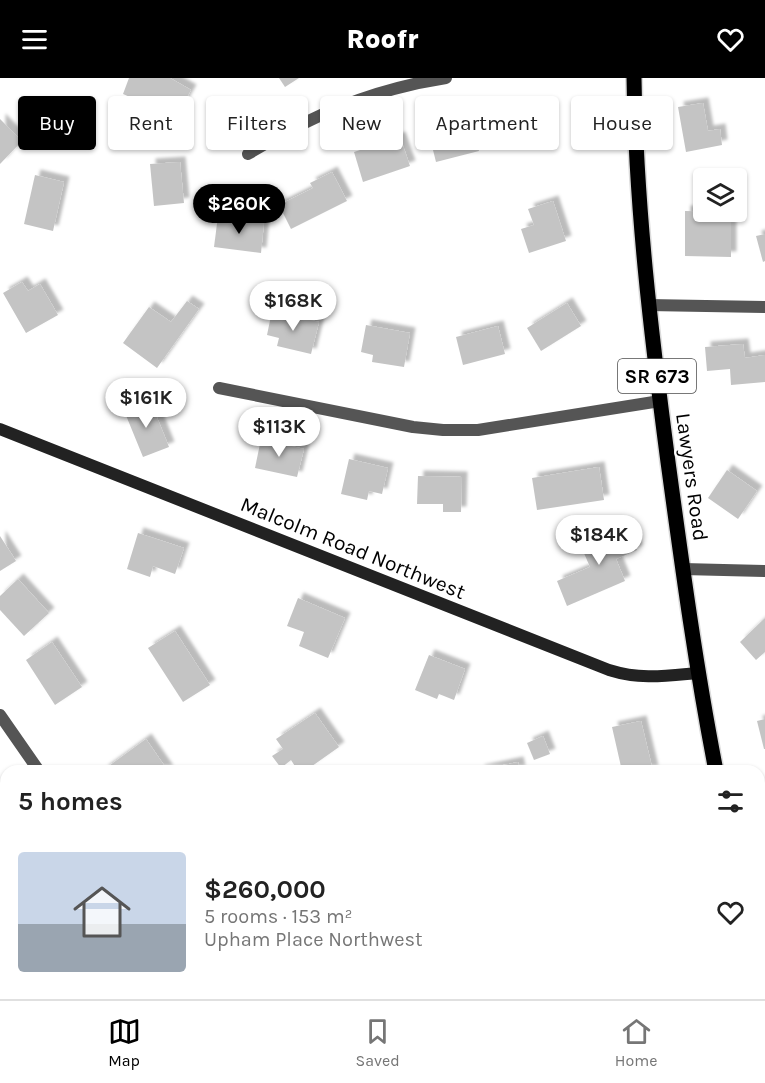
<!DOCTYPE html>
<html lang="en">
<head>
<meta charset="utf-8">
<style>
	:root { --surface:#fff; --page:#f2f2f2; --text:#222; --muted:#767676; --line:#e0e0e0; --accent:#000 }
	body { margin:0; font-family:Karla,sans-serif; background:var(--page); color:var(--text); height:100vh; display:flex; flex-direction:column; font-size:22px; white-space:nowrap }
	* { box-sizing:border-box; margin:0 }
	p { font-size:20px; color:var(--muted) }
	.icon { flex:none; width:33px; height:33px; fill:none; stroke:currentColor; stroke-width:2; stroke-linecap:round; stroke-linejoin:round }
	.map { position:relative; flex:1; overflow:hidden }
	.panel { position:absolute; left:0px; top:687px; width:765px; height:234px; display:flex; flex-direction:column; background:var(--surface); border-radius:18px 18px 0 0; box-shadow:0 2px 4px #0004 }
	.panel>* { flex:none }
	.guide { position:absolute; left:18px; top:18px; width:729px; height:54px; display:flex; gap:12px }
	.buttons { position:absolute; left:693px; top:90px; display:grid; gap:12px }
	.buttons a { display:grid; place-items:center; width:54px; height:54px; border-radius:6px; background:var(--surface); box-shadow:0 2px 4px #0004; font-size:30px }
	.price { position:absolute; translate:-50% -51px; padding:0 14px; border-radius:21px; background:#fff; color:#222; font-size:20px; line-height:39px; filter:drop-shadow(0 2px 3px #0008) }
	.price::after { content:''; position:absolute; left:50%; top:36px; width:18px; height:14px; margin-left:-9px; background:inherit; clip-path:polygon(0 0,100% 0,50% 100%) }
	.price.selected { background:var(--accent); color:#fff }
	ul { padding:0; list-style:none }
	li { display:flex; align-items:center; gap:18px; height:150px; padding:0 18px }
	li span { display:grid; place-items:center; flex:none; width:168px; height:120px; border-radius:6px; color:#555 }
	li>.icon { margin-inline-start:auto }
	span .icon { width:72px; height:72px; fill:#fffc; stroke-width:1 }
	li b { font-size:26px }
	h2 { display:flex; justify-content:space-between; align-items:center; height:72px; padding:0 18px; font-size:26px }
	.chip { padding:0 21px; border-radius:6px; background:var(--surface); box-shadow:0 2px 4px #0004; font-size:21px; line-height:54px }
	.chip.selected { background:var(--accent); color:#fff }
	header { display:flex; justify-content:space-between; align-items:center; height:78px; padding:0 18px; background:var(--accent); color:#fff; font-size:27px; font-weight:800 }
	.menu { display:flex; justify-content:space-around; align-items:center; height:84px; border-top:2px solid var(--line); background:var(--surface); font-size:16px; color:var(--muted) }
	.menu a { display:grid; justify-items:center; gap:3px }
	.menu .selected { color:var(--accent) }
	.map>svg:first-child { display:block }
	.building { fill:#c4c4c4; filter:url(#shadow) }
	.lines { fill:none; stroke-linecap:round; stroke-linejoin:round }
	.primary-casing { stroke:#dbdbdb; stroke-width:18 }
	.street { stroke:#555; stroke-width:12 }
	.secondary { stroke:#222; stroke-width:12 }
	.primary { stroke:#000; stroke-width:15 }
	.labels { text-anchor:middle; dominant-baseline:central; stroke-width:4.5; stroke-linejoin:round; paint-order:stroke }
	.shield { fill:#fff; stroke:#4c4c4c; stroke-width:1.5 }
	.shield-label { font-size:20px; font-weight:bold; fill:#000 }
	.street-label { font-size:21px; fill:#000; stroke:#fff }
</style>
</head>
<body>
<header><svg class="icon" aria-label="menu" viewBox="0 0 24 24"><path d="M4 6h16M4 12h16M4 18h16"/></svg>Roofr<svg class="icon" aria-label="heart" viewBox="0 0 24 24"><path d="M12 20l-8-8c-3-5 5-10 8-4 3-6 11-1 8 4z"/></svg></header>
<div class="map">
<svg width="765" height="921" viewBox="0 0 765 921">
	<defs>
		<filter id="shadow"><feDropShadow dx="5.5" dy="-5.5" stdDeviation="1.5" flood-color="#0004"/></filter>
	</defs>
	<rect width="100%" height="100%" fill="#fff"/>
	<g class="building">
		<path d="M129 0H170L191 12 176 39 123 16Z"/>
		<path d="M279 0H299L285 9Z"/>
		<path d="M703 25 708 53 720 51 722 67 686 74 678 29Z"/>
		<path d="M0 41 22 63 0 86Z"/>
		<path d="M470 41 479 73 436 84 428 52Z"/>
		<path d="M400 59 410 88 363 104 354 74Z"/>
		<path d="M180 84 184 125 154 128 150 86Z"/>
		<path d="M332 94 347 123 291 151 279 127 313 110 310 105Z"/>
		<path d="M35 97 64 104 53 153 24 146Z"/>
		<path d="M553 123 566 163 529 175 521 151 534 147 528 131Z"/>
		<path d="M685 133 731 134V179L685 178Z"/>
		<path d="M218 138 264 144 261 175 214 169Z"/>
		<path d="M765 156V183L763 184 756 158Z"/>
		<path d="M22 204 28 213 40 206 58 237 26 255 3 215Z"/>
		<path d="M187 223 199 231 157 290 123 265 149 229 171 244Z"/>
		<path d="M567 225 581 248 541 273 527 250Z"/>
		<path d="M272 233 319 244 311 276 277 268 279 260 267 257Z"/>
		<path d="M366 247 410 255 404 289 372 284 373 277 361 274Z"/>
		<path d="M498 248 505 276 463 287 456 259Z"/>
		<path d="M743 266 745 280 765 277V304L731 307 730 291 707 293 705 269Z"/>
		<path d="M134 325 138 333 152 327 169 369 143 379 123 330Z"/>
		<path d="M261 361 304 371 297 399 255 390Z"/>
		<path d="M349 381 388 390 382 416 369 413 367 422 341 416Z"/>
		<path d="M599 389 604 422 537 432 532 400Z"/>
		<path d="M727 392 757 413 738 441 708 420Z"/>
		<path d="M418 398 462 399 461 434H443V426H417Z"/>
		<path d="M626 446 637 472 616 481 625 503 567 528 557 503 590 489 580 466Z"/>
		<path d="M138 455 184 470 175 496 153 488 150 499 127 491Z"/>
		<path d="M0 458 16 483 0 493Z"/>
		<path d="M18 501 49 535 24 558 0 532V518Z"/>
		<path d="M298 520 345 540 328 580 299 568 304 554 287 548Z"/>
		<path d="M765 540V574L756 582 740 564Z"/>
		<path d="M175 553 210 607 183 624 148 570Z"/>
		<path d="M52 564 82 609 55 627 26 582Z"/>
		<path d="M429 577 465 591 454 622 439 616 437 621 415 612Z"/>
		<path d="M315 635 339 669 305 693H298L291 682 281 690 272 678 283 671 276 661Z"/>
		<path d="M765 641V671H764L757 643Z"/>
		<path d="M641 643 653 693H622L612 649Z"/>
		<path d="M543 658 550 676 534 682 527 665Z"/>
		<path d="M146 661 168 693H102Z"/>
		<path d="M518 684 520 693H479V692Z"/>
		<path d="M6 773V804L0 795V777Z"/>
		<path d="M415 915H443L447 921H406Z"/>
	</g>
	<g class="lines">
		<defs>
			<g id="primary">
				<path d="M634 0C636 130 651 255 668 384 682 487 696 591 716 693"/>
				<path d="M748 915V921"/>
			</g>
		</defs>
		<use href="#primary" class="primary-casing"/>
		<g class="street">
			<path d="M248 76C310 38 373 11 446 0"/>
			<path d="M648 227 765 229"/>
			<path d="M219 310 413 349 443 352H478L660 323"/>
			<path d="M683 491 765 493"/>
			<path d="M0 637 39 693"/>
			<path d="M0 733 6 729"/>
			<path d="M759 757 765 758"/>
			<path d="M196 915 200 921"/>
			<path d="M323 921 332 915"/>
		</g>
		<path class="secondary" d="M0 351 609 592C641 602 665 598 697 595"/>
		<use href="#primary" class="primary"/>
	</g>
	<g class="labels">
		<rect class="shield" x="618" y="281" width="78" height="34" rx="4.5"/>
		<g class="shield-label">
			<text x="657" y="298">SR 673</text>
		</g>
		<g class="street-label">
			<text transform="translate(692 399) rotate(82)">Lawyers Road</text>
			<text transform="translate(353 470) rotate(22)">Malcolm Road Northwest</text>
		</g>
	</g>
</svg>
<div class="buttons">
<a><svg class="icon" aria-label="layers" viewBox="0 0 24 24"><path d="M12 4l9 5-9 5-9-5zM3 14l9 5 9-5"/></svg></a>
</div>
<b class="price selected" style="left:239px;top:157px">$260K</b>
<b class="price" style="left:293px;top:254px">$168K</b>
<b class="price" style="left:146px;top:351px">$161K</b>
<b class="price" style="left:279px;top:380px">$113K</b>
<b class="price" style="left:599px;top:488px">$184K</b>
<div class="guide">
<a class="chip selected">Buy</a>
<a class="chip">Rent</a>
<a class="chip">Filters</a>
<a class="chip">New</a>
<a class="chip">Apartment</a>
<a class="chip">House</a>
</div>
<section class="panel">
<h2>5 homes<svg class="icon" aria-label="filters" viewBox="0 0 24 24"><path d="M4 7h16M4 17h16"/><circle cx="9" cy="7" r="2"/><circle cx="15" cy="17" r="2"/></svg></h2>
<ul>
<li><span style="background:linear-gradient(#c9d6e8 60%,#9aa5b1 0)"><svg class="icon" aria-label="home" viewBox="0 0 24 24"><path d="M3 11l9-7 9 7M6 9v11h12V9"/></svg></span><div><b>$260,000</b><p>5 rooms · 153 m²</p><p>Upham Place Northwest</p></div><svg class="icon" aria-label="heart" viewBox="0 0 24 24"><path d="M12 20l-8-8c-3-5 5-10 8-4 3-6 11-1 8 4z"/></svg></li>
</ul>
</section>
</div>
<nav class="menu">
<a class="selected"><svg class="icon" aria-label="map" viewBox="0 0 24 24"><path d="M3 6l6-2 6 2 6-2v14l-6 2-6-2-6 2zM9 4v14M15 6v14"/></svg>Map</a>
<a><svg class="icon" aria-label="saved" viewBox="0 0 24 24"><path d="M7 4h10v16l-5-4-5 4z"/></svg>Saved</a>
<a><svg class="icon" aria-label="home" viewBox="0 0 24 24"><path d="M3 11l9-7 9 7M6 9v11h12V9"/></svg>Home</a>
</nav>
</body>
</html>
